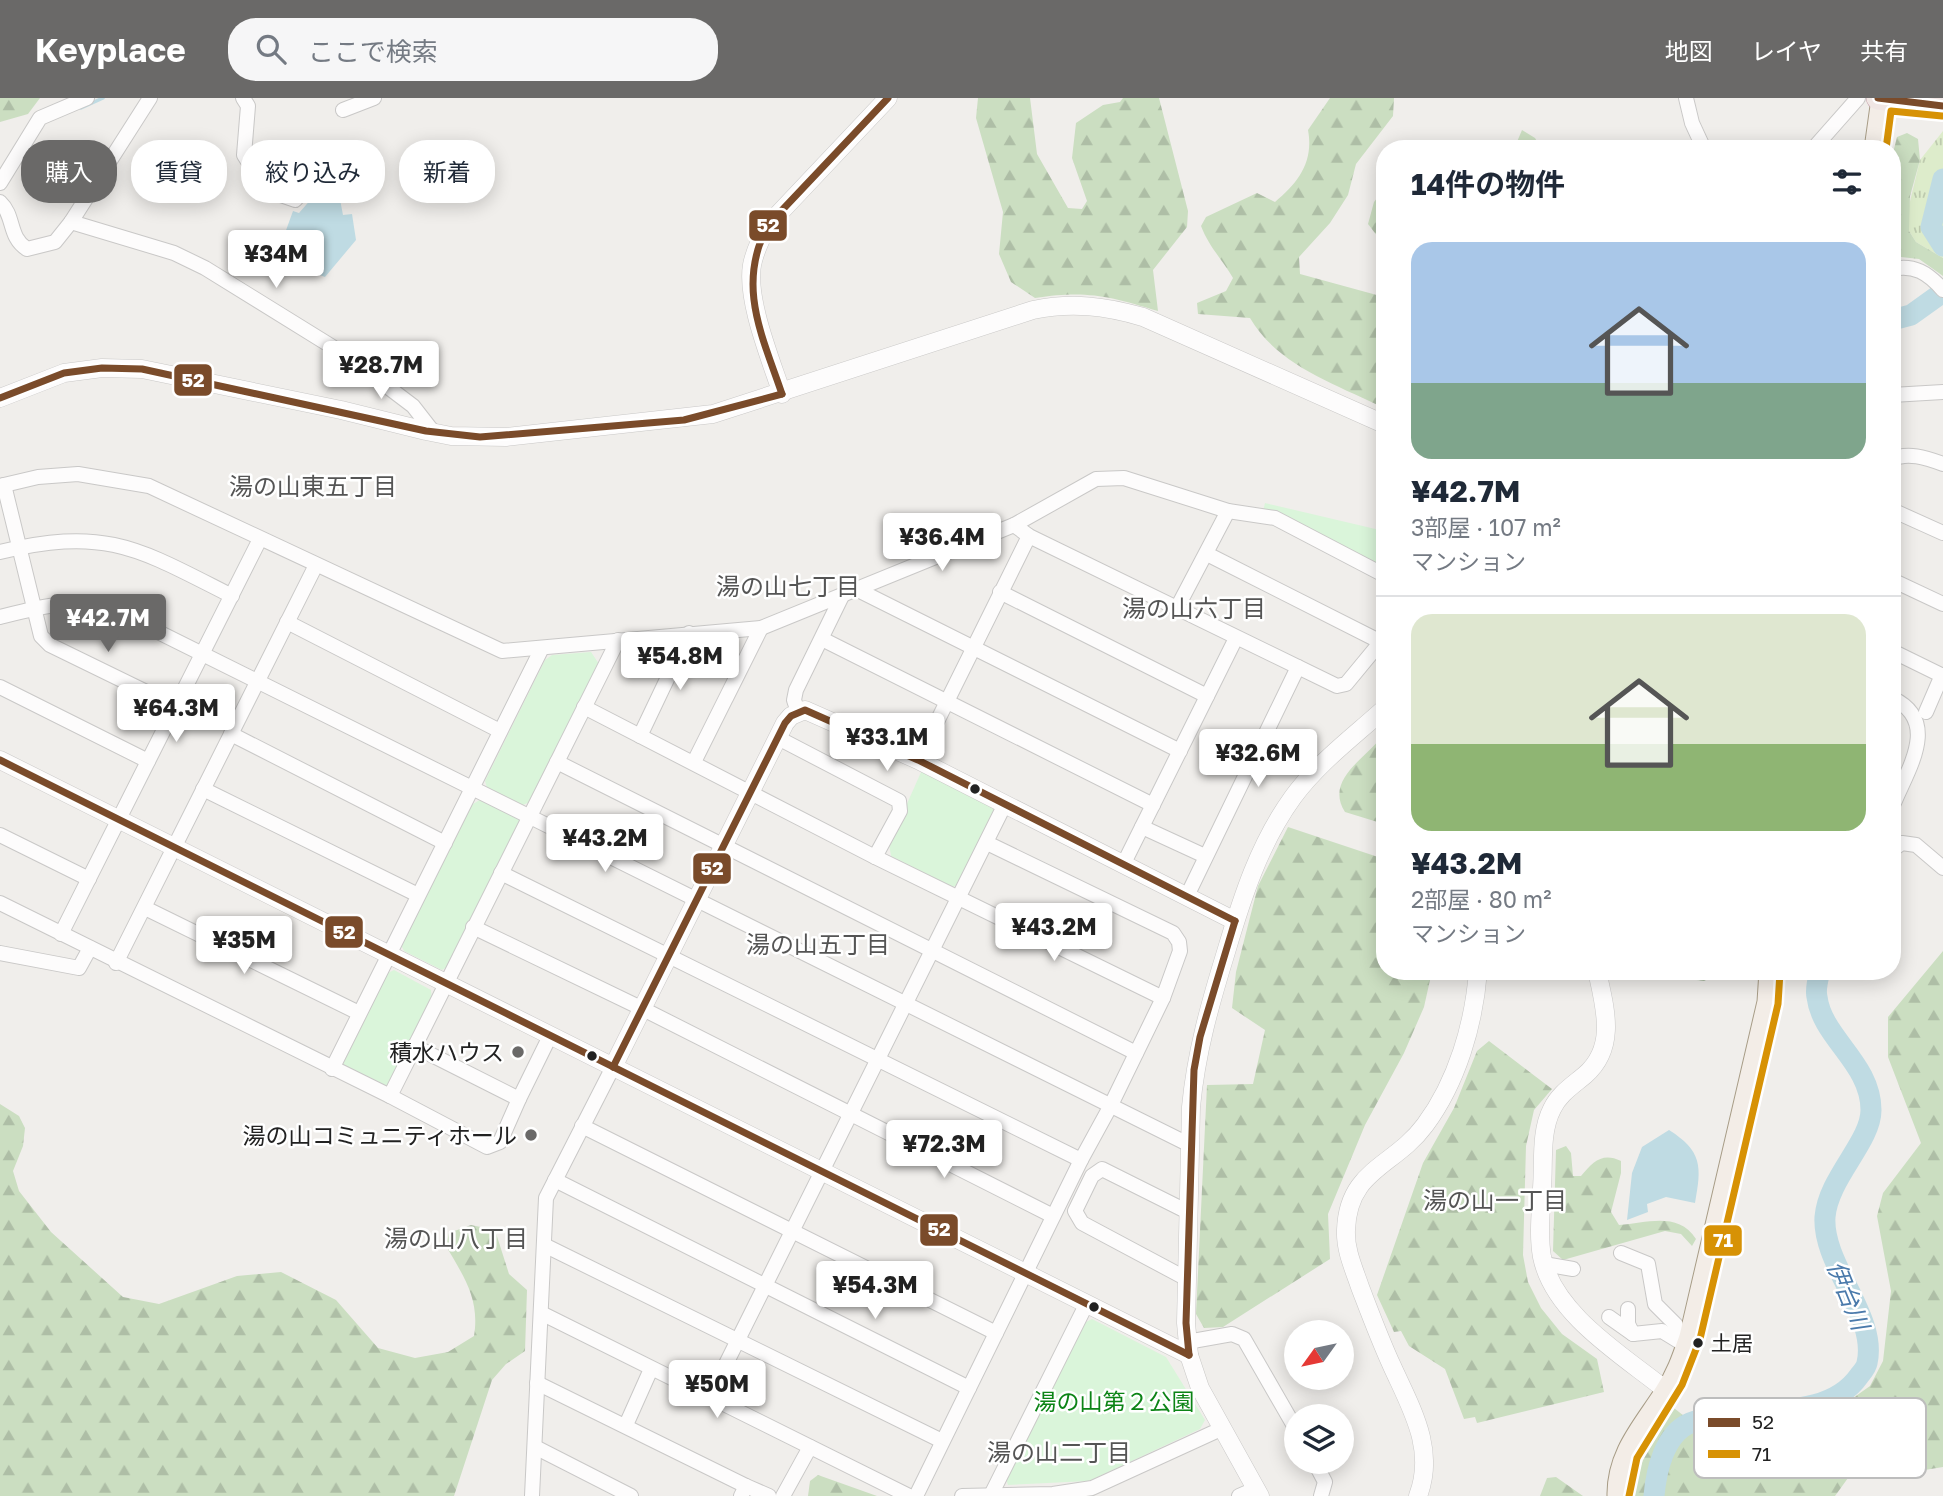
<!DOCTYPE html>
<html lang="ja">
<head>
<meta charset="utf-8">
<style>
	:root { --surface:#fff; --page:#f6f6f7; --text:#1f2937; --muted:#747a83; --line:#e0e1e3; --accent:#6a6968 }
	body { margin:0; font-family:"Golos Text","Noto Sans JP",sans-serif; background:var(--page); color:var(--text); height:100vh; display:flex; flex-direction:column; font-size:26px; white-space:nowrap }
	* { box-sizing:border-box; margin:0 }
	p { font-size:23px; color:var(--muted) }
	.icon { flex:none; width:38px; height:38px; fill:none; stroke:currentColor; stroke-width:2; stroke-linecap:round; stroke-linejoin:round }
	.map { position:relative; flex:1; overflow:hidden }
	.side { position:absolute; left:1376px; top:42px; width:525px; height:840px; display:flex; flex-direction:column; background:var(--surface); border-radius:28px; box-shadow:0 4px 18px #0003 }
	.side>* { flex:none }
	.hud { position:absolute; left:21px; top:42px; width:665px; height:63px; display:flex; gap:14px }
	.needle { width:46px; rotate:237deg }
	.controls { position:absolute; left:1284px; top:1222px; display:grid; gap:14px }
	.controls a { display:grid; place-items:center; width:70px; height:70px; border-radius:50%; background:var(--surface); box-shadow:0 4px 18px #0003; font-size:35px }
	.price { position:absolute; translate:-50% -60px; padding:0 16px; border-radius:7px; background:#fff; color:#222; font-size:23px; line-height:46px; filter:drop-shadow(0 2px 4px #0008) }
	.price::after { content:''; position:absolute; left:50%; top:42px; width:21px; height:16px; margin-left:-10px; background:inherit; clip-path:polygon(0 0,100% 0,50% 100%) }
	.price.active { background:var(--accent); color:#fff }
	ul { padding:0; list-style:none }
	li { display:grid; align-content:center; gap:14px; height:371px; padding:0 35px }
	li+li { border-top:2px solid var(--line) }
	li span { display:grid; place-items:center; height:217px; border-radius:21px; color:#555 }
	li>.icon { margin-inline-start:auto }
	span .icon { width:126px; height:126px; fill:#fffc; stroke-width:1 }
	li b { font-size:30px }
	h2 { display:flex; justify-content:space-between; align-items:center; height:84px; padding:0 35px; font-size:30px }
	.tag { padding:0 24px; border-radius:28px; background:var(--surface); box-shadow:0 4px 18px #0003; font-size:24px; line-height:63px }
	.tag.active { background:var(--accent); color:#fff }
	header { display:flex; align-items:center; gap:42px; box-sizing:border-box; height:98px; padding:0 35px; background:var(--accent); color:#fff }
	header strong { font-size:33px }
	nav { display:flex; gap:38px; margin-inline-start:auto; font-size:24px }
	.search { width:490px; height:63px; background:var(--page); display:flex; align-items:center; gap:18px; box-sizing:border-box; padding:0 24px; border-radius:28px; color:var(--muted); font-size:26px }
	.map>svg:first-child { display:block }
	.grass { fill:url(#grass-tufts) }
	.forest { fill:url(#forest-firs) }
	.park { fill:#daf5da }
	.water { fill:#bfdbe3 }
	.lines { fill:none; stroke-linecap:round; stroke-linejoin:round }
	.stream { stroke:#bfdbe3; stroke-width:3.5 }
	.river { stroke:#bfdbe3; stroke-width:21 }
	.minor-casing { stroke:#c9c8c7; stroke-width:16 }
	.tertiary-casing { stroke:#c9c8c7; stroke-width:19 }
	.primary-casing { stroke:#a79c86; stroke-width:23 }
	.trunk-casing { stroke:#c5a2ac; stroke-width:24 }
	.minor { stroke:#fdfcfc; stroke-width:14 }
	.tertiary { stroke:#fdfcfc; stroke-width:18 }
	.primary { stroke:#f3ede7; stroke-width:21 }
	.trunk { stroke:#f0e6e4; stroke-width:23 }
	.bus-1-casing { stroke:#fff; stroke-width:12 }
	.bus-2-casing { stroke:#fff; stroke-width:12 }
	.bus-1 { stroke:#7a4b2a; stroke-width:7 }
	.bus-2 { stroke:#d79205; stroke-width:7 }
	.bus-dot { fill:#222; stroke:#fff; stroke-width:2.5 }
	.poi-dot { fill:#6a6968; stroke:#fff; stroke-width:2.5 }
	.labels { text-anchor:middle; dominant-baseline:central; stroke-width:5; stroke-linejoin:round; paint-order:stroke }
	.bus-label { font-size:21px; fill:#222; stroke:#fff; text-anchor:start }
	.poi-label { font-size:23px; fill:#222; stroke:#fff; text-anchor:end }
	.park-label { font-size:23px; fill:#0c8416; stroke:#fff }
	.neighbourhood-label { font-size:24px; fill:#555; stroke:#fff }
	.water-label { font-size:24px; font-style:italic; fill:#4a7aab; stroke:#fff }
	.key { fill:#fff; stroke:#bdbdbd; stroke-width:2 }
	.key-label { font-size:19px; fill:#222 }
	.line-badge { stroke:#fff; stroke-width:2.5 }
	.badge-label { font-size:19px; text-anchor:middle; font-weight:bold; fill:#fff }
</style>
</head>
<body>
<header>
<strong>Keyplace</strong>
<div class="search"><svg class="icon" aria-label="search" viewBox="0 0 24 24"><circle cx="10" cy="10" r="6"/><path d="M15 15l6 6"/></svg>ここで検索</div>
<nav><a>地図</a><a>レイヤ</a><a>共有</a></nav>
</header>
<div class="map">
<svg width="1943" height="1398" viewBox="0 0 1943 1398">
	<defs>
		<pattern id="grass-tufts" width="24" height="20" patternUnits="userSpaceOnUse" patternTransform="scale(1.75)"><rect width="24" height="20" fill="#ddeccb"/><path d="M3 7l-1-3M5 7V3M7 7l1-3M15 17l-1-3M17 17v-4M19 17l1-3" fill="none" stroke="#bdcaae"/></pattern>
		<pattern id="forest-firs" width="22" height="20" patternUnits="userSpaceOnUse" patternTransform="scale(1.75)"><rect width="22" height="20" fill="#cbdec1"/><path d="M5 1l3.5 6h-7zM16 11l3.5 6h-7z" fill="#aebea6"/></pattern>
	</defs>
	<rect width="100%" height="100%" fill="#f0eeeb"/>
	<path class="grass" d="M1943 33V160L1916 144 1909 133 1907 116 1920 62Z"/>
	<g class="forest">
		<path d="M0 0H40L28 16 0 24Z"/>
		<path d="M978 0H1030L1037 56 1068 110 1082 111 1087 103 1072 60 1076 25 1103 7 1120 4 1123 0H1159L1188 113 1187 129 1153 172 1158 213C1109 198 1086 192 1035 200L1011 184 999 156 1003 114 976 20Z"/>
		<path d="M1330 0H1394L1393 18 1356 66 1348 97 1330 125 1299 159 1300 176 1384 199V310C1336 286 1278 268 1250 220L1198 216 1197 205 1226 193 1233 180C1222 161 1209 149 1201 128L1206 119 1257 95 1275 104C1298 85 1314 64 1308 32Z"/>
		<path d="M1522 32 1535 40 1542 51H1514Z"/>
		<path d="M1907 35 1918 41 1920 62 1910 98 1909 133 1916 144 1943 160V178L1919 161 1892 158V59L1897 39Z"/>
		<path d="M1384 91V140L1378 139 1368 126 1374 104Z"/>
		<path d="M1384 636V726L1345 714C1324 681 1367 660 1384 636Z"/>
		<path d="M1288 729 1384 761V873H1432L1424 909 1404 955 1365 1027 1328 1116 1330 1161 1223 1229 1204 1230 1196 1216 1207 987 1253 986 1265 932 1232 910 1236 874 1258 788Z"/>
		<path d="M1943 853V1369L1882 1379 1848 1380 1835 1398H1632C1639 1364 1653 1338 1674 1310L1704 1334 1796 1323 1839 1310 1870 1288 1883 1263 1891 1193 1877 1118 1883 1095 1921 1045 1888 959V919Z"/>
		<path d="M1685 873H1713L1714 878 1704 883 1689 881Z"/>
		<path d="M1489 943 1552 991 1534 1012 1526 1048 1523 1157 1528 1184 1541 1210 1562 1236 1597 1261 1604 1294 1477 1325 1475 1319 1464 1321 1445 1271 1409 1248 1401 1233 1394 1234 1377 1197 1423 1065 1454 1010 1477 953Z"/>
		<path d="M0 1006 19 1018 25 1030 23 1048 13 1073 19 1093 51 1134 123 1199 159 1206 237 1178 281 1174 336 1202 378 1250 415 1260 448 1254 474 1238C480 1201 464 1179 446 1148L449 1135 471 1127 495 1132 509 1176 527 1192 525 1253 506 1266 492 1282 454 1398H0Z"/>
		<path d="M1566 1048 1571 1055 1573 1078H1581C1593 1064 1602 1054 1621 1063V1075L1611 1114 1619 1127C1647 1125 1678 1113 1696 1141L1692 1148 1681 1136 1665 1133 1563 1162 1553 1153 1556 1052Z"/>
		<path d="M818 1377 877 1398H808L810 1383Z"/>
		<path d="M1556 1379 1583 1398H1540L1547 1380Z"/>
	</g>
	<g class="park">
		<path d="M1265 405 1384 433V472L1263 413Z"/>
		<path d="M591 554 599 566 532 703 523 707 487 690 485 683 545 562 552 557Z"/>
		<path d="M922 672 993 710V717L959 787 952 789 891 758 889 746Z"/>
		<path d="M481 701 519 720 520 728 450 867 442 872 404 853 401 847 470 708Z"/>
		<path d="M394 872 431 892 432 903 391 986 384 990 347 972 343 965 386 876Z"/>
		<path d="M1092 1221 1166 1259 1205 1322 1200 1331 1089 1383 1008 1387 1006 1381 1082 1226Z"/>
	</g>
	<g class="water">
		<path d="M326 84 338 91 343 117 352 116 356 142 325 179 276 160 293 113 299 115Z"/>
		<path d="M1669 1032C1702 1053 1702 1068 1695 1105L1666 1099 1647 1106 1648 1114 1627 1122 1632 1075 1642 1049Z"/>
	</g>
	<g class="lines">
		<path class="stream" d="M81 10 103 0"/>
		<g class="river">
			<path d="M1943 81 1931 129 1943 148"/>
			<path d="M1892 222 1911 217 1943 194"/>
			<path d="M1654 1398C1656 1374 1664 1336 1690 1325 1741 1304 1824 1328 1859 1278 1862 1274 1866 1270 1867 1265 1878 1218 1822 1167 1825 1119 1828 1080 1871 1044 1871 1012 1871 965 1822 940 1817 899 1815 891 1818 881 1820 873"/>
		</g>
		<defs>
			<g id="minor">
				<path d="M243 0 248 8 244 57 266 92 295 102 327 67 349 86"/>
				<path d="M1686 0 1692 25 1704 51"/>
				<path d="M343 12 374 0"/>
				<path d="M1813 51 1858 0"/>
				<path d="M0 85 40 20 87 0"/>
				<path d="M0 104C15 118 8 139 27 151L55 144 71 124 150 0"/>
				<path d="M71 124 174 155 205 170 331 248 380 283 413 308 434 335"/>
				<path d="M1892 171C1914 166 1928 175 1943 192"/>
				<path d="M1892 297 1943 294"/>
				<path d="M1892 362C1906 353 1927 360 1943 366"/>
				<path d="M4 387 41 538 50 547 175 608"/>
				<path d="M0 388 38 379 78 376 149 388 502 553 761 530 1014 427 1096 381 1124 380 1228 413 1275 420 1384 477"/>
				<path d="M1892 412 1943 435"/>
				<path d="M1014 427 1029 438 1337 588 1346 586 1384 540"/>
				<path d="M0 454C107 428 139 451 232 498"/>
				<path d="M1207 456 1381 544"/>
				<path d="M1892 482 1943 506"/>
				<path d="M856 491 1180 653"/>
				<path d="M1000 494 1207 598"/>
				<path d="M1177 510 1228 413"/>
				<path d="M0 519C47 507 75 499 122 516L1190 1047"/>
				<path d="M287 524 500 633"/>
				<path d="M822 541 1153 707"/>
				<path d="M1892 553 1943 578"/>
				<path d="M0 589 148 663"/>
				<path d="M1892 600C1943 624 1905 675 1892 710"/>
				<path d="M584 609 875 759 1163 900"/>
				<path d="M798 614 794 602 796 592 842 498"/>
				<path d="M1926 614 1942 577"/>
				<path d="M231 636 445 745"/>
				<path d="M640 638 689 535"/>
				<path d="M778 640 899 703 900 713 875 759"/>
				<path d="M918 662 1029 438"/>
				<path d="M557 664 1136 955"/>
				<path d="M694 664 761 530"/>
				<path d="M203 691 418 797"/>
				<path d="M1142 729 1205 758"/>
				<path d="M0 737 89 781"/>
				<path d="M1892 752 1902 745 1916 747 1943 770"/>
				<path d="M1124 765 1236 540"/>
				<path d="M501 775 1081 1062"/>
				<path d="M1187 798 1298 569"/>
				<path d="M0 805 390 998 487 1049 500 1044 519 1001 414 948"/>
				<path d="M145 810 359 915"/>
				<path d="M473 829 643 911 1053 1118"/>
				<path d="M61 836 260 441"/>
				<path d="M0 855 79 870 90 850"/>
				<path d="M116 865 316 467"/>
				<path d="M332 971 542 550"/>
				<path d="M390 998 618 542"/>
				<path d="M519 1001 550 938"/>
				<path d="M582 1028 996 1235"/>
				<path d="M555 1082 969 1290"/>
				<path d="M544 1147 942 1343"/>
				<path d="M1621 1155 1648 1166 1655 1206 1676 1227V1241"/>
				<path d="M1544 1166 1573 1171"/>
				<path d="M1187 1181 1082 1125 1075 1113 1092 1078 1102 1071 1188 1114"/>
				<path d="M1628 1211V1226L1633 1236"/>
				<path d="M541 1215 909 1398"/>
				<path d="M1609 1219 1633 1236 1662 1233 1680 1244"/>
				<path d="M1187 1244 1232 1236 1244 1241 1297 1333"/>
				<path d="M537 1285 746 1388"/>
				<path d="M710 1298 1005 706"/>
				<path d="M626 1327 651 1271"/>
				<path d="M535 1349 631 1398"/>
				<path d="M1314 1363 1325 1384 1321 1398"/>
				<path d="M991 1397 1087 1205"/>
				<path d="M532 1398 546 1100 613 969"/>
				<path d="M741 1398 746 1388 769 1398"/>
				<path d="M783 1398 810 1349"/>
				<path d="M916 1398 1081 1062 1110 1009 1163 900 1180 853 1179 844 1173 835 987 745"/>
				<path d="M962 1398 1053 1396 1092 1390 1221 1331"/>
				<path d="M1239 1398 1255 1391"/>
			</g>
			<g id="tertiary">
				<path d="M782 296C771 262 746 202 752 167 755 152 761 140 768 127L888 0"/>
				<path d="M0 300 64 275 102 270 142 271 341 312 426 333 451 338 506 339 713 316 1033 212C1072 204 1105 208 1143 219L1384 326"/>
				<path d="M0 662 1189 1257"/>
				<path d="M1597 873C1605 910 1617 949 1585 977 1572 988 1559 996 1552 1011 1540 1034 1544 1065 1542 1090 1541 1113 1538 1137 1542 1159 1554 1217 1624 1258 1667 1293"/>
				<path d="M613 969 785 625 791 618 805 612 918 662 1235 823"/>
				<path d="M1260 1398 1200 1290 1189 1257 1186 1225 1191 1009C1196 955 1210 906 1226 854 1242 800 1259 746 1293 699 1318 665 1353 639 1384 611"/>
				<path d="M1418 1398C1436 1351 1411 1310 1392 1268 1380 1242 1370 1215 1360 1189 1354 1171 1345 1152 1346 1132 1348 1071 1394 1069 1425 1027 1457 984 1474 926 1478 873"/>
			</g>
			<g id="primary">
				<path d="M1875 51 1882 1"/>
				<path d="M1618 1398C1617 1356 1644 1328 1665 1295 1677 1277 1683 1259 1690 1239L1768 904 1770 873"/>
			</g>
			<path id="trunk" d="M1878 0 1943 8"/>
		</defs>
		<use href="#minor" class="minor-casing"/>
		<use href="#tertiary" class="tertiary-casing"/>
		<use href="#primary" class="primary-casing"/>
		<use href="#trunk" class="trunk-casing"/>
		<use href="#minor" class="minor"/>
		<use href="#tertiary" class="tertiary"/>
		<use href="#primary" class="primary"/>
		<use href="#trunk" class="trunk"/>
		<defs>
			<g id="bus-1">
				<path d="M1878 0 1943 8"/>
				<path d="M782 296C762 237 736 187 768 127L888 0"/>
				<path d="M0 300 64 275 102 270 142 271 426 333 480 339 684 322 782 296"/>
				<path d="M0 662 1189 1257"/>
				<path d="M613 969 785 625 791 618 805 612 918 662 1235 823"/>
				<path d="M1189 1257 1186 1225 1194 972 1200 939 1235 823"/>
			</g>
			<g id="bus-2">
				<path d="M1886 51 1891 13 1942 18"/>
				<path d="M1629 1398 1637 1360 1682 1287 1700 1241 1778 906 1780 874"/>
			</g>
		</defs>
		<use href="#bus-1" class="bus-1-casing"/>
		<use href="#bus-2" class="bus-2-casing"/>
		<use href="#bus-1" class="bus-1"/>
		<use href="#bus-2" class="bus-2"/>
	</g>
	<g class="bus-dot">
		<circle cx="975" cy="691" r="6"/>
		<circle cx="592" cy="958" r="6"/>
		<circle cx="1094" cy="1209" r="6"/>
		<circle cx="1698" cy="1245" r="6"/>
	</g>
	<g class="poi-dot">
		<circle cx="518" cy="954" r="7"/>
		<circle cx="531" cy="1037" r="7"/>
	</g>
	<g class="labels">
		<g class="bus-label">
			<text x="1711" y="1245">土居</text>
		</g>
		<g class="poi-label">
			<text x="504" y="954">積水ハウス</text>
			<text x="517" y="1037">湯の山コミュニティホール</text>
		</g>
		<g class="park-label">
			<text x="1114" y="1303">湯の山第２公園</text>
		</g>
		<g class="neighbourhood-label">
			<text x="313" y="387">湯の山東五丁目</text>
			<text x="788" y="487">湯の山七丁目</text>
			<text x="1194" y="509">湯の山六丁目</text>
			<text x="818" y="845">湯の山五丁目</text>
			<text x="1495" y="1101">湯の山一丁目</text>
			<text x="456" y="1139">湯の山八丁目</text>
			<text x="1059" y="1353">湯の山二丁目</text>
		</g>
		<g class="water-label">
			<text transform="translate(1849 1197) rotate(68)">伊台川</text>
		</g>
	</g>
	<rect x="1694" y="1300" width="232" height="80" rx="10" class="key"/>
	<rect x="1708" y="1320" width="32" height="9" fill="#7a4b2a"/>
	<rect x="1708" y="1352" width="32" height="8" fill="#d79205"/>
	<g class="key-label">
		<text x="1752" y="1331">52</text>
		<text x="1752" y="1363">71</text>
	</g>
	<g class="line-badge">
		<rect x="748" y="111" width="40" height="33" rx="7" fill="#7a4b2a"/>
		<rect x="173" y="265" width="40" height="34" rx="7" fill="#7a4b2a"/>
		<rect x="692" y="754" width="40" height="33" rx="7" fill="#7a4b2a"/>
		<rect x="324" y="817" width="40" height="34" rx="7" fill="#7a4b2a"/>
		<rect x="919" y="1115" width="40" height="34" rx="7" fill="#7a4b2a"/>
		<rect x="1703" y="1126" width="40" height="33" rx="7" fill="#d79205"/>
	</g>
	<g class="badge-label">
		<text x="768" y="134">52</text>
		<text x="193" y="289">52</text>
		<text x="712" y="777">52</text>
		<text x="344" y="841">52</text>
		<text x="939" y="1138">52</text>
		<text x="1723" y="1149">71</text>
	</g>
</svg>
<div class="controls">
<a><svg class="needle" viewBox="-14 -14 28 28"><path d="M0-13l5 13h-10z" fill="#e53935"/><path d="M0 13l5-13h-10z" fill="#747a83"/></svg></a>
<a><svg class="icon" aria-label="layers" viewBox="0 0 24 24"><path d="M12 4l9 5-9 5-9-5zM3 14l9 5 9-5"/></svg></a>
</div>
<b class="price" style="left:276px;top:192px">¥34M</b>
<b class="price" style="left:381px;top:303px">¥28.7M</b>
<b class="price" style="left:942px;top:475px">¥36.4M</b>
<b class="price active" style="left:108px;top:556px">¥42.7M</b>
<b class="price" style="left:680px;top:594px">¥54.8M</b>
<b class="price" style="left:176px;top:646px">¥64.3M</b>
<b class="price" style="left:887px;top:675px">¥33.1M</b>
<b class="price" style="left:1258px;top:691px">¥32.6M</b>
<b class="price" style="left:605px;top:776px">¥43.2M</b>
<b class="price" style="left:1054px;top:865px">¥43.2M</b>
<b class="price" style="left:244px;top:878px">¥35M</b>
<b class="price" style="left:944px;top:1082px">¥72.3M</b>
<b class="price" style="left:875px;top:1223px">¥54.3M</b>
<b class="price" style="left:717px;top:1322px">¥50M</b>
<div class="hud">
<a class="tag active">購入</a>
<a class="tag">賃貸</a>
<a class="tag">絞り込み</a>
<a class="tag">新着</a>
</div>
<section class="side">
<h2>14件の物件<svg class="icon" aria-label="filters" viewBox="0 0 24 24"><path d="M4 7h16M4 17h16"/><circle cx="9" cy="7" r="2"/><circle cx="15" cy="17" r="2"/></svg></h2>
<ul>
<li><span style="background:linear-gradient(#a9c7e8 65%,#7fa58c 0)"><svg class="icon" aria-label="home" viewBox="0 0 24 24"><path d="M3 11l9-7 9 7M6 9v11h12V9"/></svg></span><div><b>¥42.7M</b><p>3部屋 · 107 m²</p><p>マンション</p></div></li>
<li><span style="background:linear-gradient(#dfe7d0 60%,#8fb573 0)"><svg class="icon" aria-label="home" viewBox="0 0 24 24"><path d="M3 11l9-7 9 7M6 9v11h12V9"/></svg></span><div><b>¥43.2M</b><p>2部屋 · 80 m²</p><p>マンション</p></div></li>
</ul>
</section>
</div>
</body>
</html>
